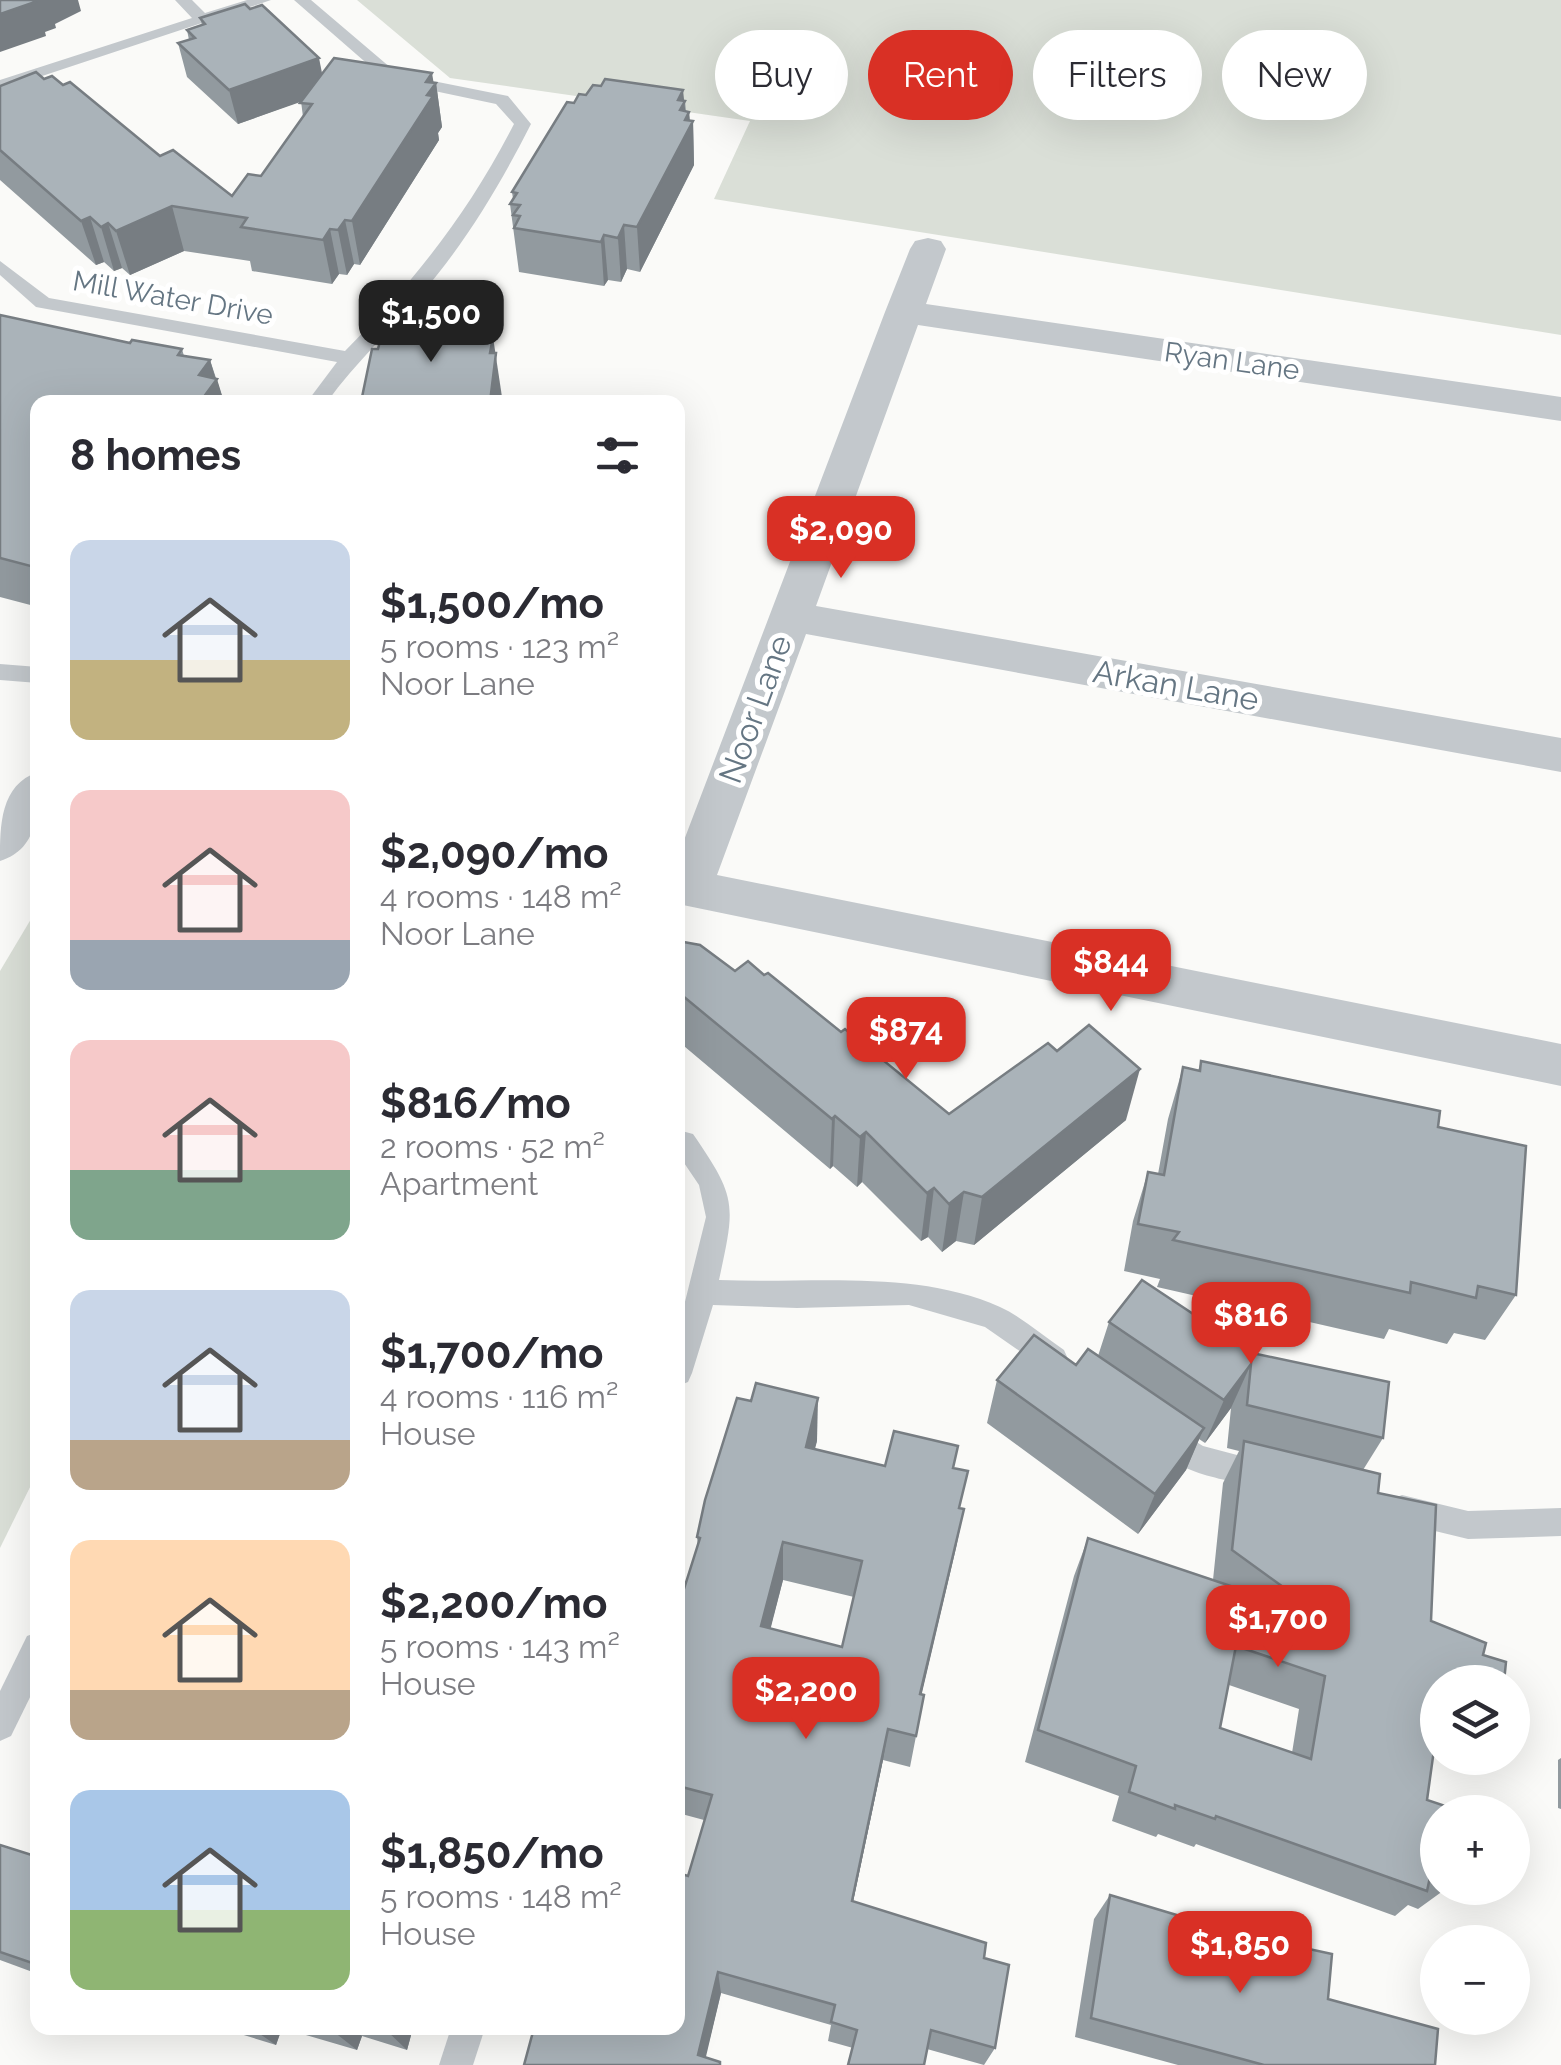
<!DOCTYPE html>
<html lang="en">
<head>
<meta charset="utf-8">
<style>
	:root { --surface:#fff; --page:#f2f2f3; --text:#2b2b33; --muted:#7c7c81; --accent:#d93025 }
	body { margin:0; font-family:Raleway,sans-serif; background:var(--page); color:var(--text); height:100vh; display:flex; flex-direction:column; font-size:38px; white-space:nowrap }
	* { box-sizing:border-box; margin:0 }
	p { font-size:32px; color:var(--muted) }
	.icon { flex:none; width:55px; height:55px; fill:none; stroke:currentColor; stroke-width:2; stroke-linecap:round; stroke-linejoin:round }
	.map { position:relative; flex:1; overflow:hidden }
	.sheet { position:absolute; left:30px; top:395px; width:655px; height:1640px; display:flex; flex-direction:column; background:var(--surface); border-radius:20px; box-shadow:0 10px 40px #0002 }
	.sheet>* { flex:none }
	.top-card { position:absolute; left:715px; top:30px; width:695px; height:90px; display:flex; gap:20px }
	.tools { position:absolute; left:1420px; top:1665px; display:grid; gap:20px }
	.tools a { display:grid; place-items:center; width:110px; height:110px; border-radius:50%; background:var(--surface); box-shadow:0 10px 40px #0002; font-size:50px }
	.price { position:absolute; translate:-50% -85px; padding:0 22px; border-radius:20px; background:var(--accent); color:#fff; font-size:32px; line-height:65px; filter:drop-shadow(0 2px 5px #0008) }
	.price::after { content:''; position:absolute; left:50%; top:60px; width:30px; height:22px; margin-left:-15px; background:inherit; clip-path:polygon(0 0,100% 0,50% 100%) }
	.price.on { background:#222; color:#fff }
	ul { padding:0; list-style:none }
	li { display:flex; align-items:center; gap:30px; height:250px; padding:0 40px }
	li span { display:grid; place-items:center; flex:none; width:280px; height:200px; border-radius:20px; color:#555 }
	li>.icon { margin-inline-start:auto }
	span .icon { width:120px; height:120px; fill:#fffc; stroke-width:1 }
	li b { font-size:42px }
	h2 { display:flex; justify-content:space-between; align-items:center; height:120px; padding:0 40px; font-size:42px }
	.tag { padding:0 35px; border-radius:45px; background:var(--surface); box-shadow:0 10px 40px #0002; font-size:35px; line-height:90px }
	.tag.on { background:var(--accent); color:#fff }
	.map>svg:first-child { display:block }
	.green { fill:#dadfd7 }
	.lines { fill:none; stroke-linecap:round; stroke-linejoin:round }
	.lane { fill:#c3c8cc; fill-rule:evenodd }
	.street { fill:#c3c8cc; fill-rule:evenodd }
	.wall { fill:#929a9f; fill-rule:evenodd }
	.shaded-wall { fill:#777d82 }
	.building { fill:#aab3b9; stroke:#777d82; stroke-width:2.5; fill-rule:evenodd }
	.labels { text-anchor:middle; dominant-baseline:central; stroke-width:10; stroke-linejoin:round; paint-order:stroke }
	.far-street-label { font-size:28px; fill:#657683; stroke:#fff }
	.street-label { font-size:32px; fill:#657683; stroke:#fff }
</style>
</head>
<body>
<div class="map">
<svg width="1561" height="2065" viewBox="0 0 1561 2065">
	<rect width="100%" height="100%" fill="#fafaf8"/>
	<g class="green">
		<path d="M357 0H1561V335L714 199 750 121 450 78Z"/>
		<path d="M37 909V1473L0 1548V971Z"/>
	</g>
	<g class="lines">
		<g class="lane">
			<path d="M175 0H192L205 13 247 0H271L0 90V80L192 18Z"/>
			<path d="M294 0H311L398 74 508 96 531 124C501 183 466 242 423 292 391 330 356 362 327 402H307L337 362 36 307 0 275V261L49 298 345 351C416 279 467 215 514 124L496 104 387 81Z"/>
			<path d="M0 664 38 667V683L0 680Z"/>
			<path d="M678 1130 693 1134C738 1199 735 1205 719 1280 810 1284 916 1269 1000 1307 1022 1317 1043 1336 1064 1350L1068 1359 1064 1368 1054 1372 1044 1368 985 1327 909 1305 797 1308 713 1305 692 1373 688 1382 678 1386V1330L706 1217 699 1185 678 1154Z"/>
			<path d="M1165 1423 1203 1446 1271 1464 1275 1474 1271 1484 1261 1488C1226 1479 1167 1474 1151 1436L1155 1426Z"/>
			<path d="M1402 1495 1468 1511 1561 1508V1536L1468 1539 1402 1523 1392 1519 1387 1509 1392 1499Z"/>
			<path d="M38 1632V1681L11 1736 0 1741V1691L27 1636Z"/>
			<path d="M451 2028H485L473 2065H439Z"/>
		</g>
		<g class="street">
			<path d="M928 238 941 241 946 249 926 304 1561 397V421L918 325 816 606 1561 738V772L806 634 717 875 1561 1044V1086L678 904V856L885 312 910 249 915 241Z"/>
			<path d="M38 772C38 808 41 848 0 861 0 825 0 785 38 772Z"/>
		</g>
	</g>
	<g class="wall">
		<path d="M200 18 322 74 436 83 442 127 438 133 439 140 360 265 354 264 347 275 339 274 332 284 252 271 250 261 184 251 130 275 122 268 114 271 104 262 96 265 0 180V86L44 79 63 85 160 156 232 196 261 176 303 117 301 101 238 124 187 77 178 43 189 40 187 30 202 25Z"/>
		<path d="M586 95 685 101 686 111 689 112 690 121H693L694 165 640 272 627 269 621 282 608 280 604 286 519 272 510 204 513 199 512 192Z"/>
		<path d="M0 315 130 343 182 349 184 356 210 360 224 402H38V607L0 597Z"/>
		<path d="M678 941 735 971 764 975 949 1114 1126 1120 974 1245 956 1241 942 1252 928 1237 921 1241 862 1182 857 1187 833 1166 830 1169 678 1041Z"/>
		<path d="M1201 1061 1438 1127 1516 1295 1485 1340 1454 1333 1447 1344 1389 1329 1384 1339 1157 1287 1160 1279 1124 1271 1133 1221 1148 1172 1158 1174 1168 1119 1183 1067 1198 1071Z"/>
		<path d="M1142 1280 1383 1438 1363 1470 1378 1493 1431 1621 1438 1682V1754L1433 1753 1427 1800 1438 1812V1888H1447L1418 1909 1408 1905 1395 1916 1196 1844 1194 1847 1158 1834 1156 1837 1112 1821 1119 1796 1025 1762 1074 1576 1088 1538 1213 1580 1223 1483 1239 1451 1227 1448 1231 1408 1205 1443 1199 1439 1186 1470 1138 1534 987 1423 997 1380 1076 1365 1098 1356 1109 1322ZM1229 1685 1299 1709 1292 1753 1220 1728Z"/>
		<path d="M817 1441 814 1449 885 1466 954 1468 960 1508 964 1509 921 1694 924 1695 910 1767 883 1760 853 1902 984 1958 995 2048 984 2065 927 2049 853 2048 828 2041 831 2025 721 1993 705 2058 524 2065 688 1876 704 1820 678 1813V1608L698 1547 697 1537ZM783 1580 854 1597 842 1647 770 1629Z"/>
		<path d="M1447 1758H1469L1463 1763Z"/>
		<path d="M1561 1758V1809L1558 1808V1760Z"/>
		<path d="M0 1845 38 1857V1974L0 1960Z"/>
		<path d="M1110 1895 1328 1999 1435 2065H1178L1075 2037 1094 1919Z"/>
		<path d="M221 2028H413L407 2050 362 2036 357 2050 282 2028 276 2045Z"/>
	</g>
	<g class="shaded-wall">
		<path d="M33 0H78L81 11 55 24 56 28 45 32 46 36 0 52V14Z"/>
		<path d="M319 58 326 93 238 124 229 90Z"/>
		<path d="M432 73 434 85 436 83 442 127 438 133 439 140 360 265 352 221Z"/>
		<path d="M683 90 686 118 689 112 690 127 693 121 694 165 640 272 637 227 678 100Z"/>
		<path d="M172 206 184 251 130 275 116 231Z"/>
		<path d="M90 217 104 262 96 265 81 221Z"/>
		<path d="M345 220 354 264 347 275 338 230Z"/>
		<path d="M108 223 122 268 114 271 101 227Z"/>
		<path d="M624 225 627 269 621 282 618 238Z"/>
		<path d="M330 229 339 274 332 284 323 240Z"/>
		<path d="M604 235 608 280 604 286 601 242Z"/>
		<path d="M493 337 502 397V402H490V353Z"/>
		<path d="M210 360 216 380 217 379 224 402H200L199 375Z"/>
		<path d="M1140 1069 1126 1120 974 1245 982 1197Z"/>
		<path d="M835 1116 833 1166 830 1169 832 1119Z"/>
		<path d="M866 1132 862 1182 857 1187 860 1137Z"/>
		<path d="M934 1188 928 1237 921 1241 927 1193Z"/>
		<path d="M964 1192 956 1241 942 1252 949 1204Z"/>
		<path d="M1251 1364 1231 1408 1205 1443 1224 1400Z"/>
		<path d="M818 1398 817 1441 805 1489 806 1447Z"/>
		<path d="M1204 1428 1186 1470 1138 1534 1155 1494Z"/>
		<path d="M964 1509 956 1548 914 1727 920 1694Z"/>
		<path d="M783 1542V1580L762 1662 761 1626Z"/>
		<path d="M888 1729 883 1760 848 1925 852 1901Z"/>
		<path d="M718 1972 721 1993 704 2065 698 2055Z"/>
		<path d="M251 2028H282L276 2045Z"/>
		<path d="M336 2028H352L362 2036 357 2050 334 2032Z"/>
		<path d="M388 2028H413L407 2050 387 2031Z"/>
	</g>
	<g class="building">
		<path d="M0 0H33L35 2 0 14Z"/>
		<path d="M245 4 250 9 262 5 319 58 229 90 178 43 195 38 187 30 205 24 200 18Z"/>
		<path d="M334 58 432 73 426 82 436 83 427 95 433 96 352 221 345 220 338 230 330 229 323 240 241 227 247 218 172 206 116 231 108 223 101 227 90 217 81 221 0 150V86L36 72 44 79 52 76 63 85 70 82 160 156 173 150 232 196 248 174 261 176 312 104 300 103Z"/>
		<path d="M605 79 683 90 678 100 685 101 680 110 689 112 685 120 693 121 637 227 624 225 618 238 604 235 601 242 514 228 520 216 513 215 520 205 510 204 517 193 512 192 567 102 574 103 579 94 586 95 593 85 601 86Z"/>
		<path d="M0 315 130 343 132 340 182 349 178 355 210 360 199 375 217 379 200 402H38V568L0 558Z"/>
		<path d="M393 324 484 325 482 337H493L490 353H496L490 402H361L372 349H378L381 337H391Z"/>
		<path d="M678 941 700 945 735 971 748 961 764 975 768 973 841 1032 845 1029 949 1114 1048 1043 1057 1051 1089 1025 1140 1069 982 1197 964 1192 949 1204 934 1188 927 1193 866 1132 860 1137 835 1116 832 1119 678 992Z"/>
		<path d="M1201 1061 1440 1111 1438 1127 1526 1146 1516 1295 1478 1286 1476 1298 1411 1282 1410 1293 1173 1240 1179 1232 1138 1224 1148 1172 1164 1175 1183 1067 1200 1071Z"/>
		<path d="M1142 1280 1252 1353 1389 1382 1383 1438 1247 1405 1251 1364 1224 1400 1109 1322Z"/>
		<path d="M1034 1335 1076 1365 1088 1349 1204 1428 1155 1494 997 1380Z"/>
		<path d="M756 1383 818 1398 806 1447 885 1466 894 1431 958 1446 953 1468 968 1471 959 1508 964 1509 920 1694 924 1695 916 1736 888 1729 852 1901 986 1943 984 1958 1009 1965 995 2048 931 2030 924 2065H848L857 2030 831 2022 835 2005 718 1972 698 2055 720 2062V2065H524L534 2028H678V1873L688 1876 712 1795 678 1786V1608L700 1538 697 1537 705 1500 737 1398 751 1401ZM783 1542 862 1561 842 1647 761 1626Z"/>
		<path d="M1244 1441 1380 1474 1378 1493 1436 1505 1431 1621 1486 1643 1483 1655 1506 1662 1504 1682H1438V1721L1427 1800 1463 1812H1438V1879L1430 1877 1427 1891 1216 1816 1215 1819 1175 1805V1809L1129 1792 1136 1766 1038 1730 1088 1538 1326 1618 1232 1550ZM1236 1646 1325 1676 1311 1759 1220 1728Z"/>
		<path d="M0 1845 38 1857V1965L0 1952Z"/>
		<path d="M1110 1895 1240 1934 1332 1954 1328 1999 1438 2029 1435 2065H1264L1091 2018Z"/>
		<path d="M320 2028H336L334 2032Z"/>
	</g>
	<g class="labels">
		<g class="far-street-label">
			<text transform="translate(173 298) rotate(10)">Mill Water Drive</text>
			<text transform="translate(1232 361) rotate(8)">Ryan Lane</text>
		</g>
		<g class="street-label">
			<text transform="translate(1176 685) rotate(10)">Arkan Lane</text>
			<text transform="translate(755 709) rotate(-70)">Noor Lane</text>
		</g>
	</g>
</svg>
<div class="tools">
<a><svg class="icon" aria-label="layers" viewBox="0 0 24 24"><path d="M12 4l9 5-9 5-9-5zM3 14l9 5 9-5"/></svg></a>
<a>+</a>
<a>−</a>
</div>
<b class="price on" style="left:431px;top:365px">$1,500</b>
<b class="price" style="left:841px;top:581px">$2,090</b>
<b class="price" style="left:1111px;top:1014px">$844</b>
<b class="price" style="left:906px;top:1082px">$874</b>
<b class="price" style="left:1251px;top:1367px">$816</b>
<b class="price" style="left:1278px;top:1670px">$1,700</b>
<b class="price" style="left:806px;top:1742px">$2,200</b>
<b class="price" style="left:1240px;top:1996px">$1,850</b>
<div class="top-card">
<a class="tag">Buy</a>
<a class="tag on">Rent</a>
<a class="tag">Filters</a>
<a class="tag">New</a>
</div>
<section class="sheet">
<h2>8 homes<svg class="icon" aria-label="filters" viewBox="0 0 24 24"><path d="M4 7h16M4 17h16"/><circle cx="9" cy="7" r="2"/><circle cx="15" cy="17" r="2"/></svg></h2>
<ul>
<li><span style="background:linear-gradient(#c9d6e8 60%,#c2b280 0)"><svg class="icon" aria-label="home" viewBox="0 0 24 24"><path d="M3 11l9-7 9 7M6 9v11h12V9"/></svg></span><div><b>$1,500/mo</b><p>5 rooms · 123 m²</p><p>Noor Lane</p></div></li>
<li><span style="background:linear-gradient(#f6c9c9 75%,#9aa5b1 0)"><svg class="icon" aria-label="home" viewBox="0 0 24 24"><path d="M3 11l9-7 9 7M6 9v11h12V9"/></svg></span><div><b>$2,090/mo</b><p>4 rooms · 148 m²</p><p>Noor Lane</p></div></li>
<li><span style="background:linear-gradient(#f6c9c9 65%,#7fa58c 0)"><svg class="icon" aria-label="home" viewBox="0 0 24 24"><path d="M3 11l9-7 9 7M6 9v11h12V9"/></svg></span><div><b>$816/mo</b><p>2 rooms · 52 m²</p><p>Apartment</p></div></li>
<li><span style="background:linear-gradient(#c9d6e8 75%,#b9a48a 0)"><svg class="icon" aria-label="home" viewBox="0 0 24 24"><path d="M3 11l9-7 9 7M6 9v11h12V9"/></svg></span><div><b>$1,700/mo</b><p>4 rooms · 116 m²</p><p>House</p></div></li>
<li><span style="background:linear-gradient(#ffd9b3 75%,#b9a48a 0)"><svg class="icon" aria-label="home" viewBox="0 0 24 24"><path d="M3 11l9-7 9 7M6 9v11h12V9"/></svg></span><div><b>$2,200/mo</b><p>5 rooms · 143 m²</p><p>House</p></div></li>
<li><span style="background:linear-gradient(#a9c7e8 60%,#8fb573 0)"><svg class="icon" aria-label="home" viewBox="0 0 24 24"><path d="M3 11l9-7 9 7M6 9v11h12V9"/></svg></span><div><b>$1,850/mo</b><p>5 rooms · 148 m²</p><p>House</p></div></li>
</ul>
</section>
</div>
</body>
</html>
